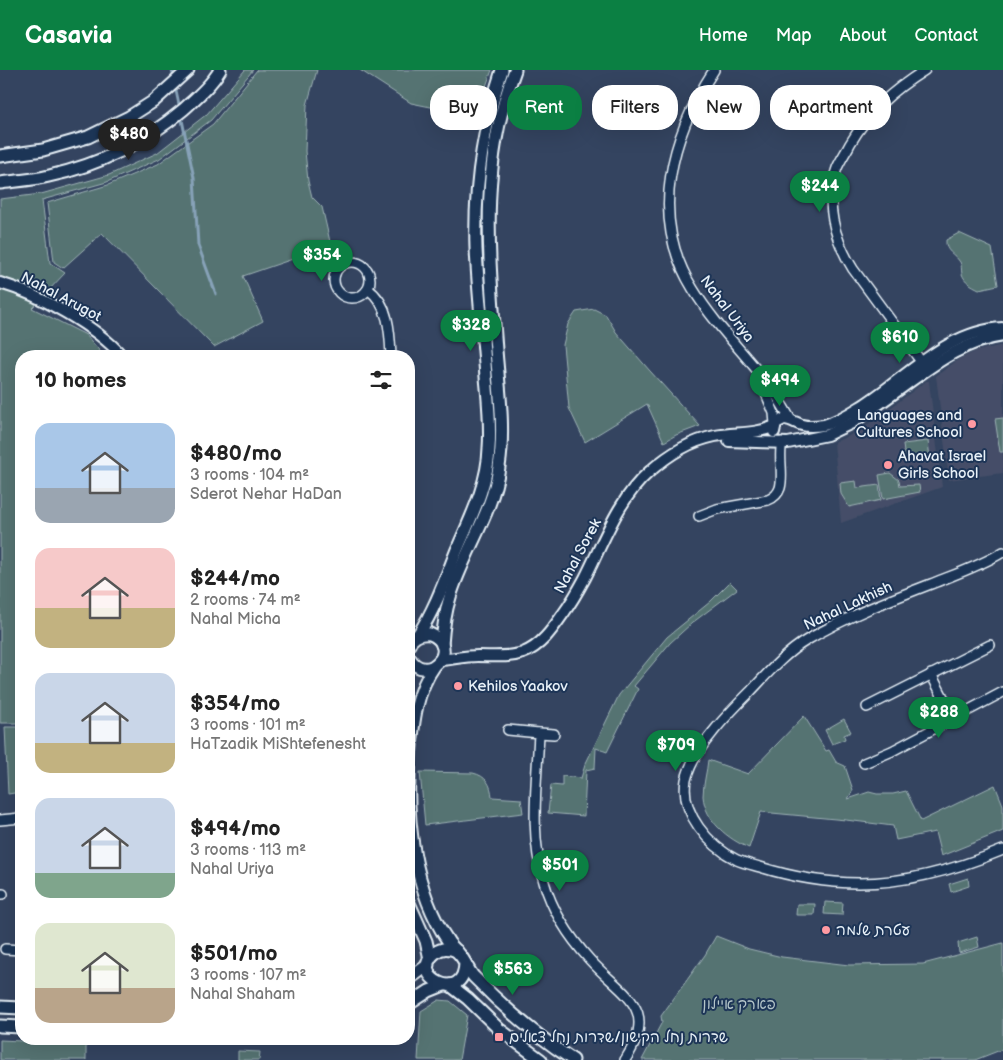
<!DOCTYPE html>
<html lang="en">
<head>
<meta charset="utf-8">
<style>
	:root { --surface:#fff; --page:#f6f6f6; --text:#222; --muted:#767676; --accent:#0b8043 }
	body { margin:0; font-family:"Balsamiq Sans","Playpen Sans Hebrew",sans-serif; background:var(--page); color:var(--text); height:100vh; display:flex; flex-direction:column; font-size:19px; white-space:nowrap }
	* { box-sizing:border-box; margin:0 }
	p { font-size:16px; color:var(--muted) }
	.icon { flex:none; width:28px; height:28px; fill:none; stroke:currentColor; stroke-width:2; stroke-linecap:round; stroke-linejoin:round }
	.map { position:relative; flex:1; overflow:hidden }
	.sheet { position:absolute; left:15px; top:280px; width:400px; height:695px; display:flex; flex-direction:column; background:var(--surface); border-radius:20px; box-shadow:0 5px 20px #0002 }
	.sheet>* { flex:none }
	.top-card { position:absolute; left:430px; top:15px; width:475px; height:45px; display:flex; gap:10px }
	.price { position:absolute; translate:-50% -42px; padding:0 11px; border-radius:18px; background:var(--accent); color:#fff; font-size:16px; line-height:32px; filter:drop-shadow(0 1px 2px #0008) }
	.price::after { content:''; position:absolute; left:50%; top:30px; width:15px; height:11px; margin-left:-8px; background:inherit; clip-path:polygon(0 0,100% 0,50% 100%) }
	.price.active { background:#222; color:#fff }
	ul { padding:0; list-style:none }
	li { display:flex; align-items:center; gap:15px; height:125px; padding:0 20px }
	li span { display:grid; place-items:center; flex:none; width:140px; height:100px; border-radius:15px; color:#555 }
	li>.icon { margin-inline-start:auto }
	span .icon { width:60px; height:60px; fill:#fffc; stroke-width:1 }
	li b { font-size:21px }
	h2 { display:flex; justify-content:space-between; align-items:center; height:60px; padding:0 20px; font-size:21px }
	.tag { padding:0 18px; border-radius:20px; background:var(--surface); box-shadow:0 5px 20px #0002; font-size:18px; line-height:45px }
	.tag.active { background:var(--accent); color:#fff }
	header { display:flex; align-items:center; gap:30px; box-sizing:border-box; height:70px; padding:0 25px; background:var(--accent); color:#fff }
	header strong { font-size:24px }
	nav { display:flex; gap:28px; margin-inline-start:auto; font-size:18px }
	.map>svg:first-child { display:block }
	.built { fill:#444e67 }
	.green { fill:#547372; stroke:#9eb2b5 }
	.lines { fill:none; stroke-linecap:round; stroke-linejoin:round }
	.stream { stroke:#87a2b8; stroke-width:3 }
	.minor-casing { stroke:#e8f1f8; stroke-width:12 }
	.tertiary-casing { stroke:#e8f1f8; stroke-width:14 }
	.secondary-casing { stroke:#e8f1f8; stroke-width:15 }
	.minor { stroke:#1d3557; stroke-width:9 }
	.tertiary { stroke:#1d3557; stroke-width:10 }
	.secondary { stroke:#1d3557; stroke-width:11 }
	.poi-dot { fill:#ff9aa2; stroke:#1d3557; stroke-width:2 }
	.labels { text-anchor:middle; dominant-baseline:central; stroke-width:4; stroke-linejoin:round; paint-order:stroke }
	.street-label { font-size:15px; fill:#e8f1f8; stroke:#1d3557 }
	.poi-label { font-size:15px; fill:#e8f1f8; stroke:#1d3557; text-anchor:start }
	.park-label { font-size:15px; fill:#b4c5c9; stroke:#1d3557 }
</style>
</head>
<body>
<header>
<strong>Casavia</strong>
<nav><a>Home</a><a>Map</a><a>About</a><a>Contact</a></nav>
</header>
<div class="map">
<svg width="1003" height="990" viewBox="0 0 1003 990">
	<rect width="100%" height="100%" fill="#344460"/>
	<filter id="ink" filterUnits="userSpaceOnUse"><feTurbulence type="fractalNoise" baseFrequency=".02" numOctaves="2"/><feDisplacementMap in="SourceGraphic" scale="10" xChannelSelector="R" yChannelSelector="G"/><feConvolveMatrix kernelMatrix="1 2 1 2 8 2 1 2 1" color-interpolation-filters="sRGB"/></filter>
	<g filter="url(#ink)">
		<g class="built">
			<path d="M1003 275V403L949 410 936 306 959 289 976 281Z"/>
			<path d="M926 311H929L942 417 841 453 834 372 847 367 873 351Z"/>
		</g>
		<g class="green">
			<path d="M245 0H253L211 50 159 89 107 112 42 130 50 193 65 203 32 238 86 265 104 286H21V653H0V129L41 124 109 105 157 83 207 44Z"/>
			<path d="M257 0H317L307 35 305 81 308 111 312 127 322 137 331 176 243 206 263 251 214 277 102 163 63 198 54 192 47 133 108 115 158 94 213 54Z"/>
			<path d="M360 0H492L475 46 411 33Z"/>
			<path d="M959 163 992 178 998 215 979 219C971 215 965 212 962 204 961 200 962 195 960 192 954 183 945 182 946 170Z"/>
			<path d="M594 239 606 245 616 262 650 301 700 356 676 365 664 372 647 334 585 372 569 338 563 275 568 254 576 242Z"/>
			<path d="M1003 348V382H1000L995 349Z"/>
			<path d="M928 371 930 389 905 392 903 374Z"/>
			<path d="M890 403 899 410 900 416 919 415 920 422 883 429 879 405Z"/>
			<path d="M856 411 857 418 879 415 881 430 849 437 841 424 840 413Z"/>
			<path d="M730 512 737 519 692 553 670 573 634 616 638 619 607 682 596 678 595 698 586 700 584 746 548 743 551 715 562 716V706L581 708 585 695 619 625 667 567 710 532Z"/>
			<path d="M804 646 826 681 829 680 836 692 845 696 853 720 848 729 869 722 877 724H893L906 721 921 751 995 715 1003 735V761L941 786 935 762 896 770 893 756 846 750 761 742 749 778C728 769 705 751 703 726 703 715 707 701 708 690L748 704Z"/>
			<path d="M844 649 851 662 844 665 845 669 832 674 825 660Z"/>
			<path d="M5 657H21V722L8 724Z"/>
			<path d="M420 702 473 703C486 706 491 714 492 727L521 729 523 743 425 755Z"/>
			<path d="M968 808 969 816 951 822 949 814Z"/>
			<path d="M825 832 843 833 842 845 824 844Z"/>
			<path d="M797 834H815L814 845H796Z"/>
			<path d="M716 866 749 879 782 887 849 895 923 894 1003 873V979L975 990H642L662 952 661 946 705 885Z"/>
			<path d="M977 867 979 877 959 883 958 873Z"/>
			<path d="M439 930 450 931 467 945 459 990H418L421 941Z"/>
			<path d="M0 970 86 974V990H0Z"/>
			<path d="M238 981 260 982 259 990H238Z"/>
		</g>
		<g class="lines">
			<g class="stream">
				<path d="M172 0 174 9"/>
				<path d="M175 16 180 39"/>
				<path d="M181 45 194 108 198 175 216 224"/>
			</g>
			<defs>
				<g id="minor">
					<path d="M714 0C671 66 648 147 693 219 713 252 742 281 766 311 776 323 783 337 791 350"/>
					<circle cx="352" cy="210" r="18"/>
					<path d="M368 219C389 234 390 262 391 286"/>
					<path d="M925 297 853 199C834 169 824 133 837 98 841 89 846 82 850 74 870 40 892 21 925 0"/>
					<path d="M760 309 774 343 775 354"/>
					<path d="M699 446 717 439 768 430C773 428 778 424 780 418 784 404 778 387 782 372"/>
					<path d="M1003 482C982 495 959 503 936 512 892 529 847 546 807 570 785 583 767 604 750 622 737 635 724 648 713 662 702 675 690 693 686 710 680 743 709 776 737 790 744 793 753 795 760 797 792 807 826 813 859 813 909 813 957 799 1003 780"/>
					<path d="M931 604 954 648"/>
					<path d="M867 637 990 575"/>
					<path d="M508 660 539 663C537 712 529 764 544 812 552 840 570 868 590 890 623 926 660 937 625 990"/>
					<path d="M539 663 554 664"/>
					<path d="M864 693 892 681 1003 622"/>
					<path d="M0 750 21 748"/>
					<path d="M0 824H3"/>
					<path d="M5 879 21 880"/>
				</g>
				<g id="tertiary">
					<path d="M0 213C38 224 96 256 122 286"/>
					<path d="M774 362 776 353 784 349C791 349 795 353 802 355 809 357 817 356 824 355 839 351 852 342 865 334 908 306 949 260 1003 258"/>
					<path d="M729 371 788 373 827 365 852 353C872 339 892 325 911 311 940 290 967 271 1003 266"/>
					<path d="M440 590C452 589 465 586 478 586 493 586 508 588 523 583 541 576 552 560 563 544 571 533 578 521 585 508 603 473 618 429 649 402 668 385 690 371 715 366 736 362 755 365 775 356"/>
				</g>
				<g id="secondary">
					<path d="M0 86 43 80 88 67 129 47 154 31 188 0"/>
					<path d="M0 113C16 111 33 110 49 106 99 95 145 72 184 39 197 27 211 15 220 0"/>
					<path d="M418 565C435 539 445 510 456 482 470 449 488 415 489 378 491 355 488 330 486 307 483 264 478 221 476 179 474 118 483 57 502 0"/>
					<path d="M409 575C413 566 420 563 430 564 463 577 426 618 409 587"/>
					<path d="M442 575C443 559 445 543 450 527 463 483 493 443 499 397 505 358 499 319 496 280 489 183 479 94 515 0"/>
					<path d="M435 595C415 623 413 655 410 688 405 748 414 821 448 871 451 876 456 880 460 885 466 892 468 901 474 907 504 938 537 966 573 990"/>
					<path d="M409 833 426 871 430 889"/>
					<path d="M457 881C449 878 442 877 435 883 407 905 464 937 465 893"/>
					<path d="M409 909 428 895"/>
					<path d="M450 915 468 929 499 959 541 990"/>
					<path d="M409 934 429 921 444 915"/>
					<path d="M0 937 21 938"/>
					<path d="M0 956 21 957"/>
				</g>
			</defs>
			<use href="#minor" class="minor-casing"/>
			<use href="#tertiary" class="tertiary-casing"/>
			<use href="#secondary" class="secondary-casing"/>
			<use href="#minor" class="minor"/>
			<use href="#tertiary" class="tertiary"/>
			<use href="#secondary" class="secondary"/>
		</g>
	</g>
	<g class="poi-dot">
		<circle cx="972" cy="354" r="5"/>
		<circle cx="888" cy="395" r="5"/>
		<circle cx="458" cy="616" r="5"/>
		<circle cx="826" cy="860" r="5"/>
		<rect x="494" y="962" width="10" height="10" rx="2.5"/>
	</g>
	<g class="labels">
		<g class="street-label">
			<text transform="translate(61 227) rotate(28)">Nahal Arugot</text>
			<text transform="translate(727 239) rotate(53)">Nahal Uriya</text>
			<text transform="translate(578 486) rotate(-62)">Nahal Sorek</text>
			<text transform="translate(848 536) rotate(-25)">Nahal Lakhish</text>
		</g>
		<g class="poi-label">
			<text x="962" y="345" text-anchor="end">Languages and<tspan x="962" dy="17">Cultures School</tspan></text>
			<text x="898" y="386">Ahavat Israel<tspan x="898" dy="17">Girls School</tspan></text>
			<text x="468" y="616">Kehilos Yaakov</text>
			<text x="836" y="860">עטרת שלמה</text>
			<text x="509" y="967">שדרות נחל הקישון/שדרות נחל צאלים</text>
		</g>
		<g class="park-label">
			<text x="739" y="934">פארק איילון</text>
		</g>
	</g>
</svg>
<b class="price active" style="left:129px;top:91px">$480</b>
<b class="price" style="left:820px;top:143px">$244</b>
<b class="price" style="left:322px;top:212px">$354</b>
<b class="price" style="left:471px;top:282px">$328</b>
<b class="price" style="left:900px;top:294px">$610</b>
<b class="price" style="left:780px;top:337px">$494</b>
<b class="price" style="left:939px;top:669px">$288</b>
<b class="price" style="left:676px;top:702px">$709</b>
<b class="price" style="left:560px;top:822px">$501</b>
<b class="price" style="left:513px;top:926px">$563</b>
<div class="top-card">
<a class="tag">Buy</a>
<a class="tag active">Rent</a>
<a class="tag">Filters</a>
<a class="tag">New</a>
<a class="tag">Apartment</a>
</div>
<section class="sheet">
<h2>10 homes<svg class="icon" aria-label="filters" viewBox="0 0 24 24"><path d="M4 7h16M4 17h16"/><circle cx="9" cy="7" r="2"/><circle cx="15" cy="17" r="2"/></svg></h2>
<ul>
<li><span style="background:linear-gradient(#a9c7e8 65%,#9aa5b1 0)"><svg class="icon" aria-label="home" viewBox="0 0 24 24"><path d="M3 11l9-7 9 7M6 9v11h12V9"/></svg></span><div><b>$480/mo</b><p>3 rooms · 104 m²</p><p>Sderot Nehar HaDan</p></div></li>
<li><span style="background:linear-gradient(#f6c9c9 60%,#c2b280 0)"><svg class="icon" aria-label="home" viewBox="0 0 24 24"><path d="M3 11l9-7 9 7M6 9v11h12V9"/></svg></span><div><b>$244/mo</b><p>2 rooms · 74 m²</p><p>Nahal Micha</p></div></li>
<li><span style="background:linear-gradient(#c9d6e8 70%,#c2b280 0)"><svg class="icon" aria-label="home" viewBox="0 0 24 24"><path d="M3 11l9-7 9 7M6 9v11h12V9"/></svg></span><div><b>$354/mo</b><p>3 rooms · 101 m²</p><p>HaTzadik MiShtefenesht</p></div></li>
<li><span style="background:linear-gradient(#c9d6e8 75%,#7fa58c 0)"><svg class="icon" aria-label="home" viewBox="0 0 24 24"><path d="M3 11l9-7 9 7M6 9v11h12V9"/></svg></span><div><b>$494/mo</b><p>3 rooms · 113 m²</p><p>Nahal Uriya</p></div></li>
<li><span style="background:linear-gradient(#dfe7d0 65%,#b9a48a 0)"><svg class="icon" aria-label="home" viewBox="0 0 24 24"><path d="M3 11l9-7 9 7M6 9v11h12V9"/></svg></span><div><b>$501/mo</b><p>3 rooms · 107 m²</p><p>Nahal Shaham</p></div></li>
</ul>
</section>
</div>
</body>
</html>
